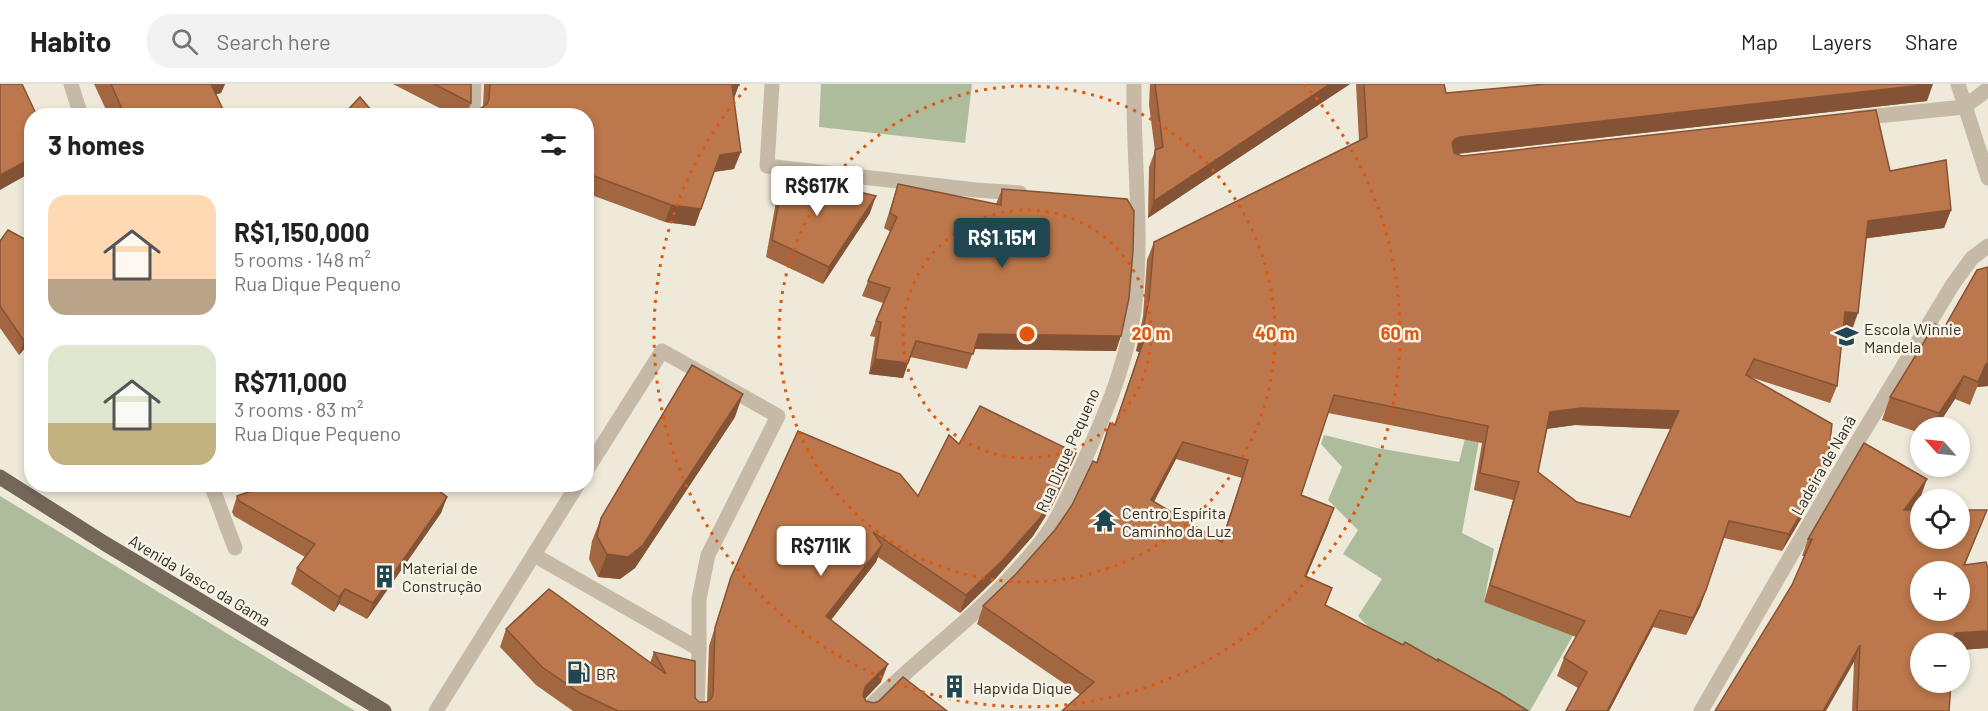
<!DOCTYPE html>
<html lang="en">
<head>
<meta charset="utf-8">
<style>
	:root { --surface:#fff; --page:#f2f2f2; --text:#222; --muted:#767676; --line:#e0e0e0; --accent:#204751 }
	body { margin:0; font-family:Barlow,sans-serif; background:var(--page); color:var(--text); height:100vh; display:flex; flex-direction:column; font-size:22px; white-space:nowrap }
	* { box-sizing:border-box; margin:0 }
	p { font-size:20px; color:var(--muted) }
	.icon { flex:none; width:33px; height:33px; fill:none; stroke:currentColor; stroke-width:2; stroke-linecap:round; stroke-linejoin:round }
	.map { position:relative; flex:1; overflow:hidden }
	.sheet { position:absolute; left:24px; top:24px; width:570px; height:384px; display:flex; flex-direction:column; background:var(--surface); border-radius:24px; box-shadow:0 3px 9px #0003 }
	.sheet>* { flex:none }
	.needle { width:39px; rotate:297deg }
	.tools { position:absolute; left:1910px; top:333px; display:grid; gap:12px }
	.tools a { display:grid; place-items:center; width:60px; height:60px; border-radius:50%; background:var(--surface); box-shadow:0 3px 9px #0003; font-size:30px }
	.price { position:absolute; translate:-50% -51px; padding:0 14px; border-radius:6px; background:#fff; color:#222; font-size:20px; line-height:39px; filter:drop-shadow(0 2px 3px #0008) }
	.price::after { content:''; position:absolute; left:50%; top:36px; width:18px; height:14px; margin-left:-9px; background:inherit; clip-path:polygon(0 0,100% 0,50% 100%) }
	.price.selected { background:var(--accent); color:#fff }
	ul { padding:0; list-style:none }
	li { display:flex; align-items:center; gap:18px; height:150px; padding:0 24px }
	li span { display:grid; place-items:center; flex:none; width:168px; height:120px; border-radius:18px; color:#555 }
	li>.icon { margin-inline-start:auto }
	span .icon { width:72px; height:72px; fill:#fffc; stroke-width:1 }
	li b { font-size:26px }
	h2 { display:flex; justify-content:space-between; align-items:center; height:72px; padding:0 24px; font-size:26px }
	header { display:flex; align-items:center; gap:36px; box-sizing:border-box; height:84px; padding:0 30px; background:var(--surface); border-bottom:2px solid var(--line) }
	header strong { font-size:28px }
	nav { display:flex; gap:33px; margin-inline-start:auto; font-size:21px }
	.search { width:420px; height:54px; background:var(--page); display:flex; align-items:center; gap:15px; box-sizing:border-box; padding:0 21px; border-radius:24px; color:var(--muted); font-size:22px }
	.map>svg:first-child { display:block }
	.green { fill:#adbd9c }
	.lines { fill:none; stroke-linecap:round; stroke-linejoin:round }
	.minor { stroke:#c6baa7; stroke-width:15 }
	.major { stroke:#746659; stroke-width:15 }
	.wall { fill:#a26641; fill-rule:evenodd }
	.shaded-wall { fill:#845335 }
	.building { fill:#bc774c; stroke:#845335; stroke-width:1.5; fill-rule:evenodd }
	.ring { fill:none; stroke:#df570d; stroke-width:3; stroke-dasharray:3 6 }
	.labels { text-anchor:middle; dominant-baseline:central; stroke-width:5; stroke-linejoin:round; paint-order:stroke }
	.poi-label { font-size:16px; fill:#332d27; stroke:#f7f2e6; text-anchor:start }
	.street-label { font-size:16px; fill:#332d27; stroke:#f7f2e6 }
	.centre { fill:#df570d; stroke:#f7f2e6; stroke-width:3 }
	.ring-label { font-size:18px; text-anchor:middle; font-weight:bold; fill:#df570d; stroke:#f7f2e6; stroke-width:5; stroke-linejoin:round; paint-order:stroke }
</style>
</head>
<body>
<header>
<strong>Habito</strong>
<div class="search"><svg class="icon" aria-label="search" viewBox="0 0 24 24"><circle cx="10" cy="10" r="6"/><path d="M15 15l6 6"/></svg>Search here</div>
<nav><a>Map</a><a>Layers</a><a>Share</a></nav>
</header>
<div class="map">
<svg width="1988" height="627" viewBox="0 0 1988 627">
	<rect width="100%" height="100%" fill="#efe9da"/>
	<g class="green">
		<path d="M821 0H972L965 59 819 43Z"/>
		<path d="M1468 343 1481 346 1462 449 1494 465 1484 518 1575 548 1530 627H1517L1394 569 1358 532 1382 495 1343 470 1358 446 1328 416 1342 383 1321 360 1324 351 1377 364 1459 378Z"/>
		<path d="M0 412 355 627H0Z"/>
	</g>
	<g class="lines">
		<g class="minor">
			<path d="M71 0 81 32"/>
			<path d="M772 0 767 82 976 106 1020 109"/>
			<path d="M1958 0 1988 94"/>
			<path d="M473 32 474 0"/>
			<path d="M1857 34 1964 23 1988 5"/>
			<path d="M586 387 662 267 778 332 708 471 699 515V565"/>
			<path d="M211 400 235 464"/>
			<path d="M534 471 699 565 697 627"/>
			<path d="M436 627 578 400"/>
			<path d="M866 627C908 582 960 546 1003 501 1020 483 1039 463 1052 442 1065 421 1074 399 1084 377 1109 322 1131 268 1136 209 1142 139 1133 70 1134 0"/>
			<path d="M1701 627 1847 375 1953 200 1972 174 1988 162"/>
		</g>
		<path class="major" d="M0 393 104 459 384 627"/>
	</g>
	<g class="wall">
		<path d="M94 0H225L221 9 216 10 226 32H109Z"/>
		<path d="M393 0H471V19L466 32H455Z"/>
		<path d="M484 0H739L734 15V85L714 88 695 142 665 138 586 109V32H478L481 24 483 23Z"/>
		<path d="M1150 0H1350L1148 134 1149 83 1155 67 1149 21Z"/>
		<path d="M1356 0H1444L1446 9 1927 17 1457 70 1462 72 1890 87 1951 126 1944 144 1866 154 1852 246H1843L1837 302 1830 319 1750 293 1827 383 1821 401 1782 467 1724 454 1700 523 1686 551 1653 543 1609 627H1566L1578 604 1557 592 1564 574 1576 553 1484 518 1513 416 1474 406 1482 359 1328 329 1301 411 1328 441 1306 493 1326 521 1403 561 1438 577 1501 610 1081 611 977 540 983 522 1016 490 1055 446 1072 421 1096 379 1110 339 1115 341 1139 268 1136 267 1143 232 1147 176 1154 158 1359 57ZM1575 341 1671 345 1630 433 1577 418 1538 388 1547 345ZM1176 375 1242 394 1221 457 1154 418Z"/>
		<path d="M785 83 870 129 823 200 766 173 779 101Z"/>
		<path d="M898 100 996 120 1002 105 1116 267 974 265 967 285 910 273 903 294 869 290 875 253 870 252 883 219 862 212 868 197 891 148 884 144Z"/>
		<path d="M0 157 32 256 19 271 0 244Z"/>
		<path d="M1988 183V302L1977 303 1970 321 1955 315 1936 344H1920V349L1882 336 1890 313 1944 244Z"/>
		<path d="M735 333 635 484 620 495 598 493 589 475 592 457 601 434Z"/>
		<path d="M959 360 1069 386 1052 422 1033 452 996 494 960 529 878 473 876 478 831 536 881 598 865 615 866 617 874 619 947 627H573L536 601 500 563 506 545 650 579 654 568 699 618H707L709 562 731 493 918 412Z"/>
		<path d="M251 400H430L447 413 441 429 367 535 339 520 334 528 291 500 297 484 305 473 234 432 232 428 237 412 251 407Z"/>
		<path d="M1921 412 1911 426H1987L1965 481 1988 564 1959 566V560H1920L1949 627H1852L1854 578 1792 501 1804 472H1802L1808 455Z"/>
	</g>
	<g class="shaded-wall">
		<path d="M207 0H225L221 9 202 14Z"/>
		<path d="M1330 0H1350L1148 134 1154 117Z"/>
		<path d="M1933 0 1927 17 1454 70 1452 59 1455 55 1460 53Z"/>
		<path d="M739 1 732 18V2Z"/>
		<path d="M741 68 734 85 713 88 720 71Z"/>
		<path d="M32 74V88L0 106V91Z"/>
		<path d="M876 112 870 129 823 200 829 183Z"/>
		<path d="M671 121 701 125 695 142 665 138Z"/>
		<path d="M1951 126 1944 144 1862 155 1868 137Z"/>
		<path d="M1845 228 1858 229 1852 246H1839Z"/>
		<path d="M32 248V256L19 271 24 257Z"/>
		<path d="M979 250 1121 252 1116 267 973 265Z"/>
		<path d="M1142 250H1146L1139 268 1136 267Z"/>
		<path d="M875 275 908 279 903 294 869 290Z"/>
		<path d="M1986 280H1988V302L1977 303 1970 321Z"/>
		<path d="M1964 292 1955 315 1936 344H1934L1939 329Z"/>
		<path d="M743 310 735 333 635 484 620 495 598 493 607 470Z"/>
		<path d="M1581 324 1679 327 1673 345 1575 341 1544 345 1550 328Z"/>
		<path d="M1183 358 1176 375 1145 434 1151 416Z"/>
		<path d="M1076 369 1069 386 1052 422 1033 452 996 494 960 529 966 511Z"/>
		<path d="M1827 383 1821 401 1782 467 1789 450Z"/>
		<path d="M1927 395 1921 412 1898 443 1904 426Z"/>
		<path d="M447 413 441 429 367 535 373 519Z"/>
		<path d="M1334 424 1328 441 1299 510 1305 492Z"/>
		<path d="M882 461 876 478 820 550 826 532Z"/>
		<path d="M345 505 339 520 334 528 339 513Z"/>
		<path d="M1706 506 1700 523 1686 551 1693 534Z"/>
		<path d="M1660 526 1653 543 1609 627H1607Z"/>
		<path d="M1988 547V564L1959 566V560H1951L1955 549Z"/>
		<path d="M1860 561 1854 578 1826 627H1823Z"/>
		<path d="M888 580 881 598 859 621 865 603Z"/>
	</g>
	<g class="building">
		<path d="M0 0H22L37 32H32V74L0 91Z"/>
		<path d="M111 0H211L226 32H125Z"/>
		<path d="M434 0H471V19Z"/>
		<path d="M490 0H739V1L732 2 741 68 720 71 701 125 671 121 586 89V32H494V31L481 24 487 20 489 15Z"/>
		<path d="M1155 0H1330L1154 117 1155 66 1163 63Z"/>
		<path d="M1364 0H1444L1446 9 1546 0H1932L1460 53 1455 55 1452 59 1454 69 1462 72 1876 26 1890 87 1946 76 1951 126 1868 137 1858 229 1845 228 1837 302 1754 275 1746 291 1832 340 1827 383 1789 450 1729 437 1706 506 1693 534 1660 526 1607 627H1566L1587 588 1564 574 1585 537 1490 501 1519 398 1480 389 1488 342 1334 311 1301 411 1334 424 1305 492 1332 504 1325 521 1403 561 1405 558 1438 577V575L1501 610 1528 627H1062L1094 598 983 522 1016 490 1055 446 1072 421 1093 377 1097 379 1110 339 1115 341 1146 250H1142L1149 215 1154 158 1367 53ZM1581 324 1679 327 1630 433 1577 418 1538 388 1550 328ZM1183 358 1248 376 1222 458 1151 416Z"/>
		<path d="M360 13 376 32H342Z"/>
		<path d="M785 83 806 95 876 112 829 183 772 156Z"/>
		<path d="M898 100 1001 121 1002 105 1127 115 1134 127 1133 167 1129 214 1121 252 979 250 973 270 916 257 908 279 875 275 881 238 876 237 890 204 868 197 897 133 890 129Z"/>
		<path d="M8 146 32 159V248L24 257 0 222V157Z"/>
		<path d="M1988 183V280H1986L1978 298 1964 292 1939 329 1890 313 1935 240 1944 244 1977 186Z"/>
		<path d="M692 281 743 310 643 461 628 473 607 470 597 452 601 434Z"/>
		<path d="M980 322 1076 369 1059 404 1040 434 1002 477 966 511 873 448 882 461 826 532 888 580 865 603 863 612 866 617 874 619 879 617 903 593 947 627H618L580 609 542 583 506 545 549 505 666 590 654 568 695 577V614L699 618H707L711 615 713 610 715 544 731 493 798 347 900 390 918 412 949 351 959 360Z"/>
		<path d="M1864 359 1927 395 1904 426H1920V454H1959V426H1987L1964 481 1986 478 1988 484V547L1955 549 1954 560H1920V598H1951L1949 627H1857L1860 561 1823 627H1715L1792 501 1812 455H1808ZM1920 488H1959V526H1920Z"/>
		<path d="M257 400H430L447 413 373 519 345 505 339 513 297 484 315 460 239 417 237 412 257 405Z"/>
	</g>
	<g class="ring">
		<circle cx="1027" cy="250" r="124"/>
		<circle cx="1027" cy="250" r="248"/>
		<path d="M1304 0A373 373 0 1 1 750 0"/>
	</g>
	<defs>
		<symbol id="university-bare" viewBox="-9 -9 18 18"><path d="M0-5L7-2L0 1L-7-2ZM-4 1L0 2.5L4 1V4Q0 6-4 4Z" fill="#204751" stroke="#f7f2e6" stroke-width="2.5" paint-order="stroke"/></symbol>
		<symbol id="temple-bare" viewBox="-9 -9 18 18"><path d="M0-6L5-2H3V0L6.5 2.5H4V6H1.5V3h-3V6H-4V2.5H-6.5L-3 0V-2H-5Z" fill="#204751" stroke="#f7f2e6" stroke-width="2.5" paint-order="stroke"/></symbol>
		<symbol id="building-bare" viewBox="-9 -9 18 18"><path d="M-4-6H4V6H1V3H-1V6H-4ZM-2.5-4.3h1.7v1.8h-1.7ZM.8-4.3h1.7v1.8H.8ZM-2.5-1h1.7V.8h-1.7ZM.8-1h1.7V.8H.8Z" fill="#204751" stroke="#f7f2e6" stroke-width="2.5" paint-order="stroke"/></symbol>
		<symbol id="fuel-bare" viewBox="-9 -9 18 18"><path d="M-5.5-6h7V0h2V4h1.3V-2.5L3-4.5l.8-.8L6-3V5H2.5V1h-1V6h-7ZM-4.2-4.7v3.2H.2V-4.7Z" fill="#204751" stroke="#f7f2e6" stroke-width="2.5" paint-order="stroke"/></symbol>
	</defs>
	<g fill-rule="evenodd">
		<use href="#university-bare" x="1830" y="236" width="33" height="33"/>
		<use href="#temple-bare" x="1088" y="420" width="33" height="33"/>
		<use href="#building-bare" x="368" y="476" width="33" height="33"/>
		<use href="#fuel-bare" x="562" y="572" width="33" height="33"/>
		<use href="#building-bare" x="938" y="586" width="33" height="33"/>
	</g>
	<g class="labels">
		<g class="poi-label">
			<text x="1864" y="244">Escola Winnie<tspan x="1864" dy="18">Mandela</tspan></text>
			<text x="1122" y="428">Centro Espírita<tspan x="1122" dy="18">Caminho da Luz</tspan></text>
			<text x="402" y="483">Material de<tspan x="402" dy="18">Construção</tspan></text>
			<text x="596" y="589">BR</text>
			<text x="973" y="603">Hapvida Dique</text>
		</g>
		<g class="street-label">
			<text transform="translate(1067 366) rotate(-66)">Rua Dique Pequeno</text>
			<text transform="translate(1823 381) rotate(-60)">Ladeira de Nanã</text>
			<text transform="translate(200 496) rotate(31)">Avenida Vasco da Gama</text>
		</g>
	</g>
	<circle cx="1027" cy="250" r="9" class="centre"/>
	<g class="ring-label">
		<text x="1151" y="256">20 m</text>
		<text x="1275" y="256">40 m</text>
		<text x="1400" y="256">60 m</text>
	</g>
</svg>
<div class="tools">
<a><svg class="needle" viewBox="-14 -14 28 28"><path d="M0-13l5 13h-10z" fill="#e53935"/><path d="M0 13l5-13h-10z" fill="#767676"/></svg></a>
<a><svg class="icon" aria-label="locate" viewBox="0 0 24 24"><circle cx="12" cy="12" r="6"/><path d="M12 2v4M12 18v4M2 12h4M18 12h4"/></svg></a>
<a>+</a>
<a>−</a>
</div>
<b class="price" style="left:817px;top:133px">R$617K</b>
<b class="price selected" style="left:1002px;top:185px">R$1.15M</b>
<b class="price" style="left:821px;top:493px">R$711K</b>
<section class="sheet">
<h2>3 homes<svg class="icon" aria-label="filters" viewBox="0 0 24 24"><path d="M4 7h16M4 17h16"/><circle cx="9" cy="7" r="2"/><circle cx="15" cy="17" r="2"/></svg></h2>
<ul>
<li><span style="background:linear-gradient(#ffd9b3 70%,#b9a48a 0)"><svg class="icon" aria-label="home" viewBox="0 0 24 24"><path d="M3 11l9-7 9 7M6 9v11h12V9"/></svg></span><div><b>R$1,150,000</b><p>5 rooms · 148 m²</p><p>Rua Dique Pequeno</p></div></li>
<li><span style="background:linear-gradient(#dfe7d0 65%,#c2b280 0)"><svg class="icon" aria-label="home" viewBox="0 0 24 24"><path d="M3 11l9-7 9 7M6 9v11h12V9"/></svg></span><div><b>R$711,000</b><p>3 rooms · 83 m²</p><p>Rua Dique Pequeno</p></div></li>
</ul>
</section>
</div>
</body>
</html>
